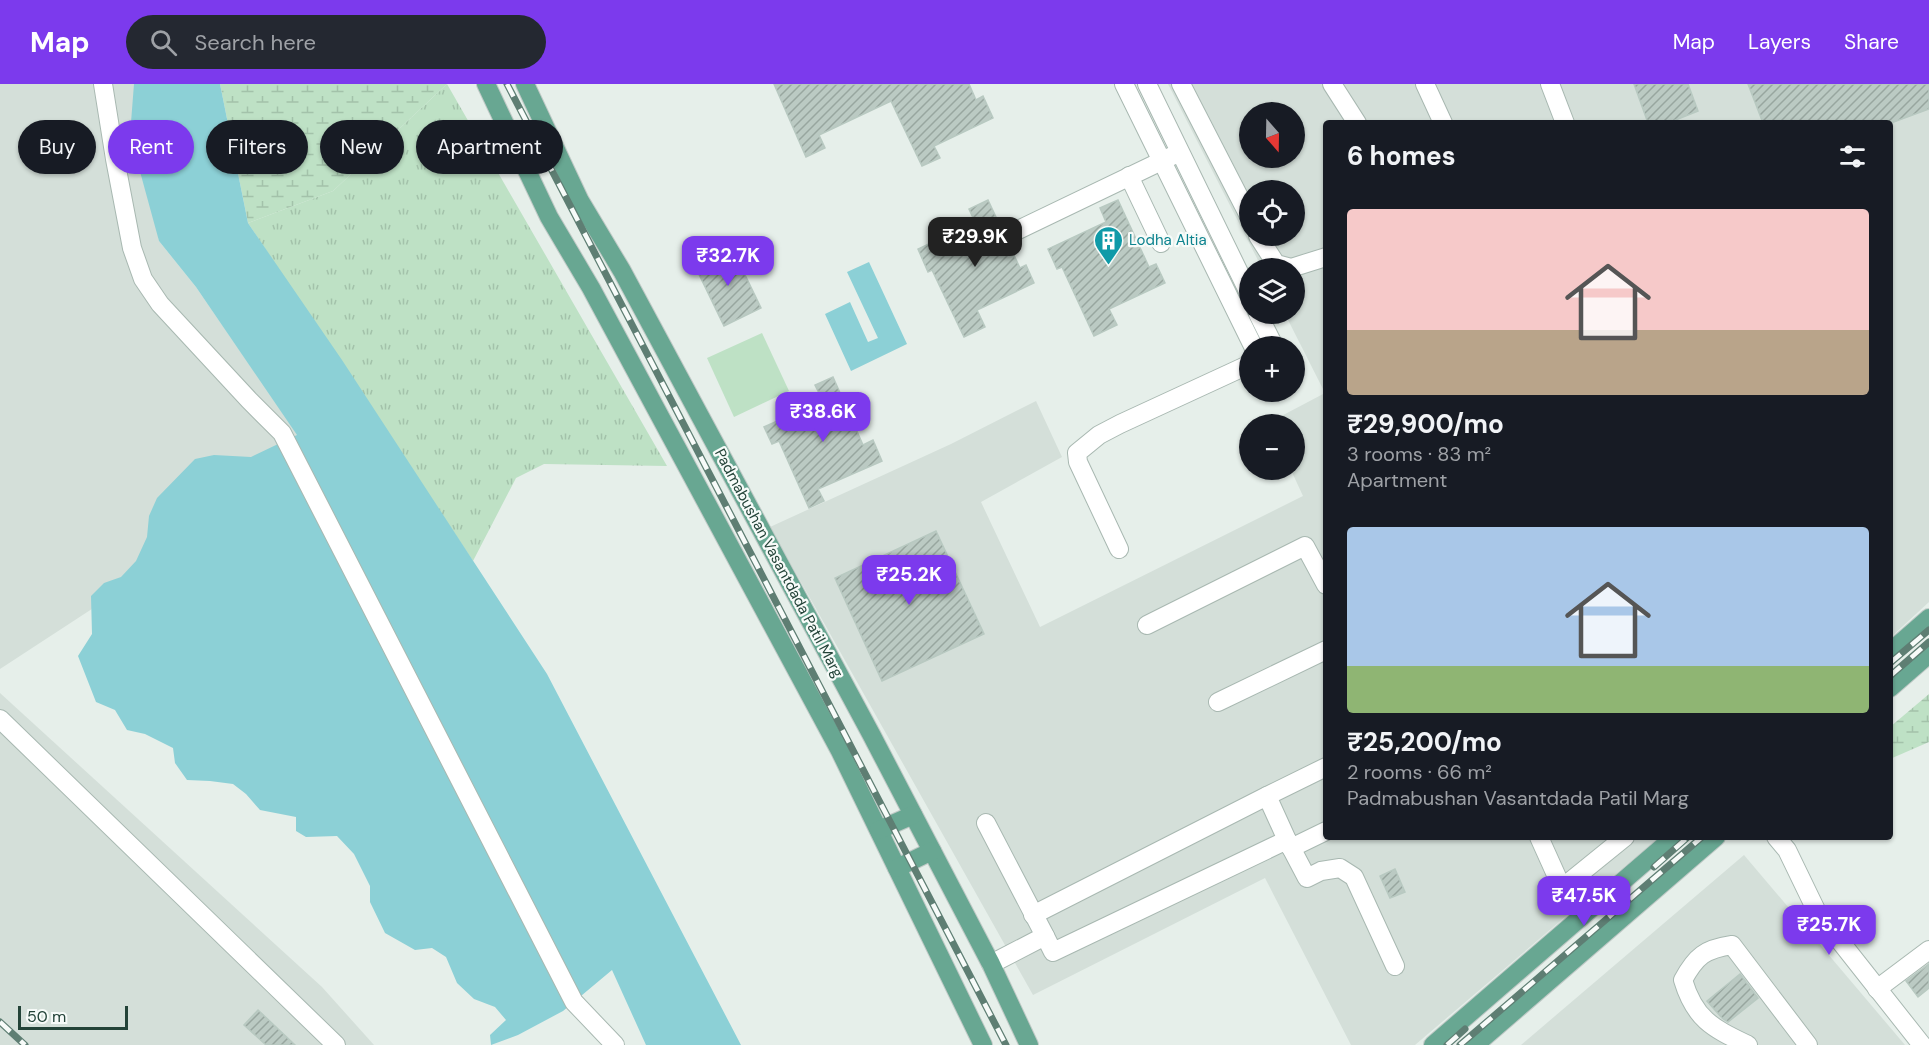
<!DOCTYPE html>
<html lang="en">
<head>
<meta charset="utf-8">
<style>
	:root { --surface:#171b24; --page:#242831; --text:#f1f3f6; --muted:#9ea1a6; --accent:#7c3aed }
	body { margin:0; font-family:"DM Sans",sans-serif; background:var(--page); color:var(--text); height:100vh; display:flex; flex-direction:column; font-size:22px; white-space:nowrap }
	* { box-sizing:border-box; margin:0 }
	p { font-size:20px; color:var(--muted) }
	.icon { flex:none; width:33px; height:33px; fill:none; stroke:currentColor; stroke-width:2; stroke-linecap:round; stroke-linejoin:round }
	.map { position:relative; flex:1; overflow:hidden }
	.panel { position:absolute; left:1323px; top:36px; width:570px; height:720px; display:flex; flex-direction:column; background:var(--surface); border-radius:6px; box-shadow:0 2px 4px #0004 }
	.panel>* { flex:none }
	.guide { position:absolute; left:18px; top:36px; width:570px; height:54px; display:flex; gap:12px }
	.needle { width:39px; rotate:160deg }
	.fabs { position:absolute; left:1239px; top:18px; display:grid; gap:12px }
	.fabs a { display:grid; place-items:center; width:66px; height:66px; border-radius:50%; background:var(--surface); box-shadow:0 2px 4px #0004; font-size:30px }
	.scale { position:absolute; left:18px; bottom:15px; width:110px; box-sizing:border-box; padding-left:6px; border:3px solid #234338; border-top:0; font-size:16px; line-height:21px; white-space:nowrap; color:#234338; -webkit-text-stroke:4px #f7fbf9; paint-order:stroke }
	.price { position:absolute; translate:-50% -51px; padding:0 14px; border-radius:12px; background:var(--accent); color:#fff; font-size:20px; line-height:39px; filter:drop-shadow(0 2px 3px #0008) }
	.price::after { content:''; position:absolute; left:50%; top:36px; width:18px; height:14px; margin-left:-9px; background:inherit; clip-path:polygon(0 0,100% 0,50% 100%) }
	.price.active { background:#222; color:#fff }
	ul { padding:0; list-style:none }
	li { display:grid; align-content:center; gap:12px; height:318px; padding:0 24px }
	li span { display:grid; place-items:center; height:186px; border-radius:6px; color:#555 }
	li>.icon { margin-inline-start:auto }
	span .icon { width:108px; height:108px; fill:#fffc; stroke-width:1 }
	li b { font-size:26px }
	h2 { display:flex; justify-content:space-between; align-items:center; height:72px; padding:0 24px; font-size:26px }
	.chip { padding:0 21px; border-radius:27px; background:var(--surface); box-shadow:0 2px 4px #0004; font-size:21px; line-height:54px }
	.chip.active { background:var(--accent); color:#fff }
	header { display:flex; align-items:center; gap:36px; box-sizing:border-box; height:84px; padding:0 30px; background:var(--accent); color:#fff }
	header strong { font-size:28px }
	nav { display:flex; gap:33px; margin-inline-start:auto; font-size:21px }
	.search { width:420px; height:54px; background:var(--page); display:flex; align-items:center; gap:15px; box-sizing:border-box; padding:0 21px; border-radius:33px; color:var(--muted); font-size:22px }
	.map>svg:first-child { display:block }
	.built { fill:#d4dfd9; fill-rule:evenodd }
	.grass { fill:url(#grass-tufts) }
	.wetland { fill:url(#wetland-marsh) }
	.park { fill:#bee1c5 }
	.water { fill:#8cd0d6 }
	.building { fill:url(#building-hatch); stroke:#b8c9c1; stroke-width:1.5 }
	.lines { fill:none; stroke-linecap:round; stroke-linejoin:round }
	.minor-casing { stroke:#a8b8b1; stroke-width:20 }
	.major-casing { stroke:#c1cac7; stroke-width:20 }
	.minor { stroke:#fff; stroke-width:18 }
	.major { stroke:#68a792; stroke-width:18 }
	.rail-casing { stroke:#5e7e73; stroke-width:7 }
	.rail { stroke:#f7fbf9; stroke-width:4.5; stroke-dasharray:14; stroke-linecap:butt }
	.labels { text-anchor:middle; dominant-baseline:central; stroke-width:4.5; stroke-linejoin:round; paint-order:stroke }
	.culture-label { font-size:15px; fill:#0d838f; stroke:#f7fbf9; text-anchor:start }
	.street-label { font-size:15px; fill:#234338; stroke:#f7fbf9 }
</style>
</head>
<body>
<header>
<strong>Map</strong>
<div class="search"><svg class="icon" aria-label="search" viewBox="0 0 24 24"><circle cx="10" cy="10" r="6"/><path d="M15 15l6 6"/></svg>Search here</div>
<nav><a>Map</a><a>Layers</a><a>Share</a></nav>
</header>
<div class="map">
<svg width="1929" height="961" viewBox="0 0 1929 961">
	<defs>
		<pattern id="grass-tufts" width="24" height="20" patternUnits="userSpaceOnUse" patternTransform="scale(1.5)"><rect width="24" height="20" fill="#bee1c5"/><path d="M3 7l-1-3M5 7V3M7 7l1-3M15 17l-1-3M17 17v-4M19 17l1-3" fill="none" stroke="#a3c2aa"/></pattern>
		<pattern id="wetland-marsh" width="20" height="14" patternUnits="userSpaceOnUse" patternTransform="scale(1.5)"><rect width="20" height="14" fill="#bee1c5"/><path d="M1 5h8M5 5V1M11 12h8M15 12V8" fill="none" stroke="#a3c2aa"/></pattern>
		<pattern id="building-hatch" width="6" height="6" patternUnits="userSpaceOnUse" patternTransform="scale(1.5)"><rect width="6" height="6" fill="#bbcac3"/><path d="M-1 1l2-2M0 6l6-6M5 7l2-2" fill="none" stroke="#98a69f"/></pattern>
	</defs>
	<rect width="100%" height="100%" fill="#e6efea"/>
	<g class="built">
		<path d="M0 0H134L159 157 196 203 311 370 147 489 0 585Z"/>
		<path d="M1168 0H1929V518L1890 554V39H1326V753H1659L1415 961H1351L1265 794 1033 911 770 443 951 360 1036 317 1062 373 981 418 1040 543 1303 412 1291 386H1294V340H1268V339L1325 309 1285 230H1294V184H1262ZM1250 28H1294V74H1250ZM1250 106H1294V152H1250Z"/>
		<path d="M0 609 322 903 374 961H0Z"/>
		<path d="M1744 771 1905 961H1521Z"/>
	</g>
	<path class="grass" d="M447 0 667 382 544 380 516 394 473 477 248 139 333 107Z"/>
	<g class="wetland">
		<path d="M220 0H447L333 107 248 139Z"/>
		<path d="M1929 610V658L1890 675V643Z"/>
	</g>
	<path class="park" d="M762 249 789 307 734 333 707 274Z"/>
	<g class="water">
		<path d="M134 0H220L248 139 342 276 547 590 741 961H646L612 886 563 927 518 951 491 961 490 951 506 936 495 923 474 915 457 899 446 873 432 864 415 866 385 849 370 818V802L354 770 337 752 306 753 296 747V733L260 726 246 710 233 700 210 697 187 696 175 679 173 664 145 650 127 646 115 626 96 618 78 572 92 550 91 512 104 499 121 493 136 477 147 453 149 432 157 414 195 375 214 371 251 373 297 351 196 203 159 157 130 51Z"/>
		<path d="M869 178 907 260 851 287 825 230 850 218 868 258 878 254 847 188Z"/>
	</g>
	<g class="building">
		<path d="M774 0H969L976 16 983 12 993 34 934 62 940 74 922 82 891 17 819 51 825 64 806 73Z"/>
		<path d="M1634 0H1688L1698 27 1668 39H1648Z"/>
		<path d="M1748 0H1929V25L1891 39H1763Z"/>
		<path d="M988 116 1020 184 1026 181 1034 199 977 226 985 243 964 253 932 186 928 188 918 165 975 138 969 125Z"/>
		<path d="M1118 116 1149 183 1156 180 1165 199 1109 225 1117 241 1094 252 1062 183 1057 185 1048 165 1106 138 1100 124Z"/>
		<path d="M732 164 761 224 724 242 695 182Z"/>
		<path d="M833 293 863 361 873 356 882 377 818 405 824 417 809 424 779 357 772 360 764 343 823 317 815 301Z"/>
		<path d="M936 447 984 550 882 597 835 494Z"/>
		<path d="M1395 785 1405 808 1390 814 1380 792Z"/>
		<path d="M1929 880V904L1918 913 1906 897Z"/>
		<path d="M1740 890 1758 914 1728 938 1722 934 1707 917Z"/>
		<path d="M258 926 295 961H266L244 941Z"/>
	</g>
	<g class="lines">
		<defs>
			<g id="minor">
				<path d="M103 0 115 75 132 164 143 195 160 220 249 316 282 349 574 918 615 961"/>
				<path d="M1124 0 1253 262"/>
				<path d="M1147 0 1250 211"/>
				<path d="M1181 0 1250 134"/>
				<path d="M1332 0 1357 39"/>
				<path d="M1425 0 1443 39"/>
				<path d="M1550 0 1565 39"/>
				<path d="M1129 92 1161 159"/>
				<path d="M1014 148 1172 72"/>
				<path d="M1258 152 1276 180 1291 184 1326 173"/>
				<path d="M1258 230 1274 262"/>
				<path d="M1119 465 1078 378 1077 369 1099 351 1120 340 1250 280"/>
				<path d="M1147 541 1305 462 1326 501"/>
				<path d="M1218 618 1326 566"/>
				<path d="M0 635 336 961"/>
				<path d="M1267 712 1326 683"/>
				<path d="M986 739 1045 852 991 880"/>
				<path d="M1539 753 1562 804 1625 753"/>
				<path d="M1776 753 1787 766 1817 828 1922 961"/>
				<path d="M1291 764 1326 747"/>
				<path d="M1033 831 1267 712 1287 756"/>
				<path d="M1045 852 1053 868 1287 756 1307 794 1321 787 1340 784 1354 793 1395 882"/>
				<path d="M1877 905 1929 866"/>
				<path d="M1748 961C1713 944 1695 936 1683 896 1696 872 1705 865 1732 861L1808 961"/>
			</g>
			<g id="major">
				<path d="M486 0 549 133 591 204 840 667 983 961"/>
				<path d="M525 0 580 117 622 187 871 650 991 880 1029 961"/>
				<path d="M1890 568 1929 534"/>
				<path d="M1890 604 1929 570"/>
				<path d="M879 746 913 731"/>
				<path d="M897 784 932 767"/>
				<path d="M1433 961 1674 753"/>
				<path d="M1475 961 1716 753"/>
			</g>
		</defs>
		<use href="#minor" class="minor-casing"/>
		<use href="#major" class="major-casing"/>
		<use href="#minor" class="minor"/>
		<use href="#major" class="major"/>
		<defs>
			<g id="rail">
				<path d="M507 0 1006 961"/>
				<path d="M1890 579 1929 546"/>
				<path d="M1890 592 1929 558"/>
				<path d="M1654 783 1688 753"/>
				<path d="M0 938 25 961"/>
				<path d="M1447 961 1465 945"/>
				<path d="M1460 961 1702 753"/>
			</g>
		</defs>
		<use href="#rail" class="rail-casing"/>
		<use href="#rail" class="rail"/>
	</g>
	<defs>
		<symbol id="building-pin" viewBox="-11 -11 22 30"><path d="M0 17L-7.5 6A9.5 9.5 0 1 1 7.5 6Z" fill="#0f9aa8" stroke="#f7fbf9"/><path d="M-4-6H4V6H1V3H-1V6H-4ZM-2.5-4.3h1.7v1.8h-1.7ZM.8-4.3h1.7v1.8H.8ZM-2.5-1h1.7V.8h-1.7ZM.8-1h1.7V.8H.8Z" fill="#fff"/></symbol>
	</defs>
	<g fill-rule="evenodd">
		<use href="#building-pin" x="1092" y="140" width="33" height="45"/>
	</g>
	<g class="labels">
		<g class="culture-label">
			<text x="1129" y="156">Lodha Altia</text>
		</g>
		<g class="street-label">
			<text transform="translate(779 479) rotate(62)">Padmabushan Vasantdada Patil Marg</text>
		</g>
	</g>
</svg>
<div class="fabs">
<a><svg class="needle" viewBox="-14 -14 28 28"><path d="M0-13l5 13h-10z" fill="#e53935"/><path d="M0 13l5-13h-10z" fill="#9ea1a6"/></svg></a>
<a><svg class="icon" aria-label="locate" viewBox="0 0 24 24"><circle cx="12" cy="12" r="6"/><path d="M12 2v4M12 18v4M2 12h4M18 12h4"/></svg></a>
<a><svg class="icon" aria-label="layers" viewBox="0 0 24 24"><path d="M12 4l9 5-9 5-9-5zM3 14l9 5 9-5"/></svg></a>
<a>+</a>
<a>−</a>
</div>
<div class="scale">50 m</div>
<b class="price active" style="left:975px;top:184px">₹29.9K</b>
<b class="price" style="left:728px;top:203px">₹32.7K</b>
<b class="price" style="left:823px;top:359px">₹38.6K</b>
<b class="price" style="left:909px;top:522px">₹25.2K</b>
<b class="price" style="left:1584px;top:843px">₹47.5K</b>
<b class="price" style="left:1829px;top:872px">₹25.7K</b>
<div class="guide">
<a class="chip">Buy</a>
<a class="chip active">Rent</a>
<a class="chip">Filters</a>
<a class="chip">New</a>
<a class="chip">Apartment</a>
</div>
<section class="panel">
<h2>6 homes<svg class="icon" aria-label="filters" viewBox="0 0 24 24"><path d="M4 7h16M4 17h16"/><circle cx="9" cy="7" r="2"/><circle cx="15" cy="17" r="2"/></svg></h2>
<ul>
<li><span style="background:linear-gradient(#f6c9c9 65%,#b9a48a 0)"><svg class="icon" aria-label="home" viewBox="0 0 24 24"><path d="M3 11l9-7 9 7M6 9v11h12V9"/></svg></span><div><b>₹29,900/mo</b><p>3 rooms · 83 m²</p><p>Apartment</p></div></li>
<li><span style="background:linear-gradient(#a9c7e8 75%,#8fb573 0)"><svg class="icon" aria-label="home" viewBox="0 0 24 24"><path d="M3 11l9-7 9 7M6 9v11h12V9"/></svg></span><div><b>₹25,200/mo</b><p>2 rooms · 66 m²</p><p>Padmabushan Vasantdada Patil Marg</p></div></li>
</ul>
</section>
</div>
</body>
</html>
